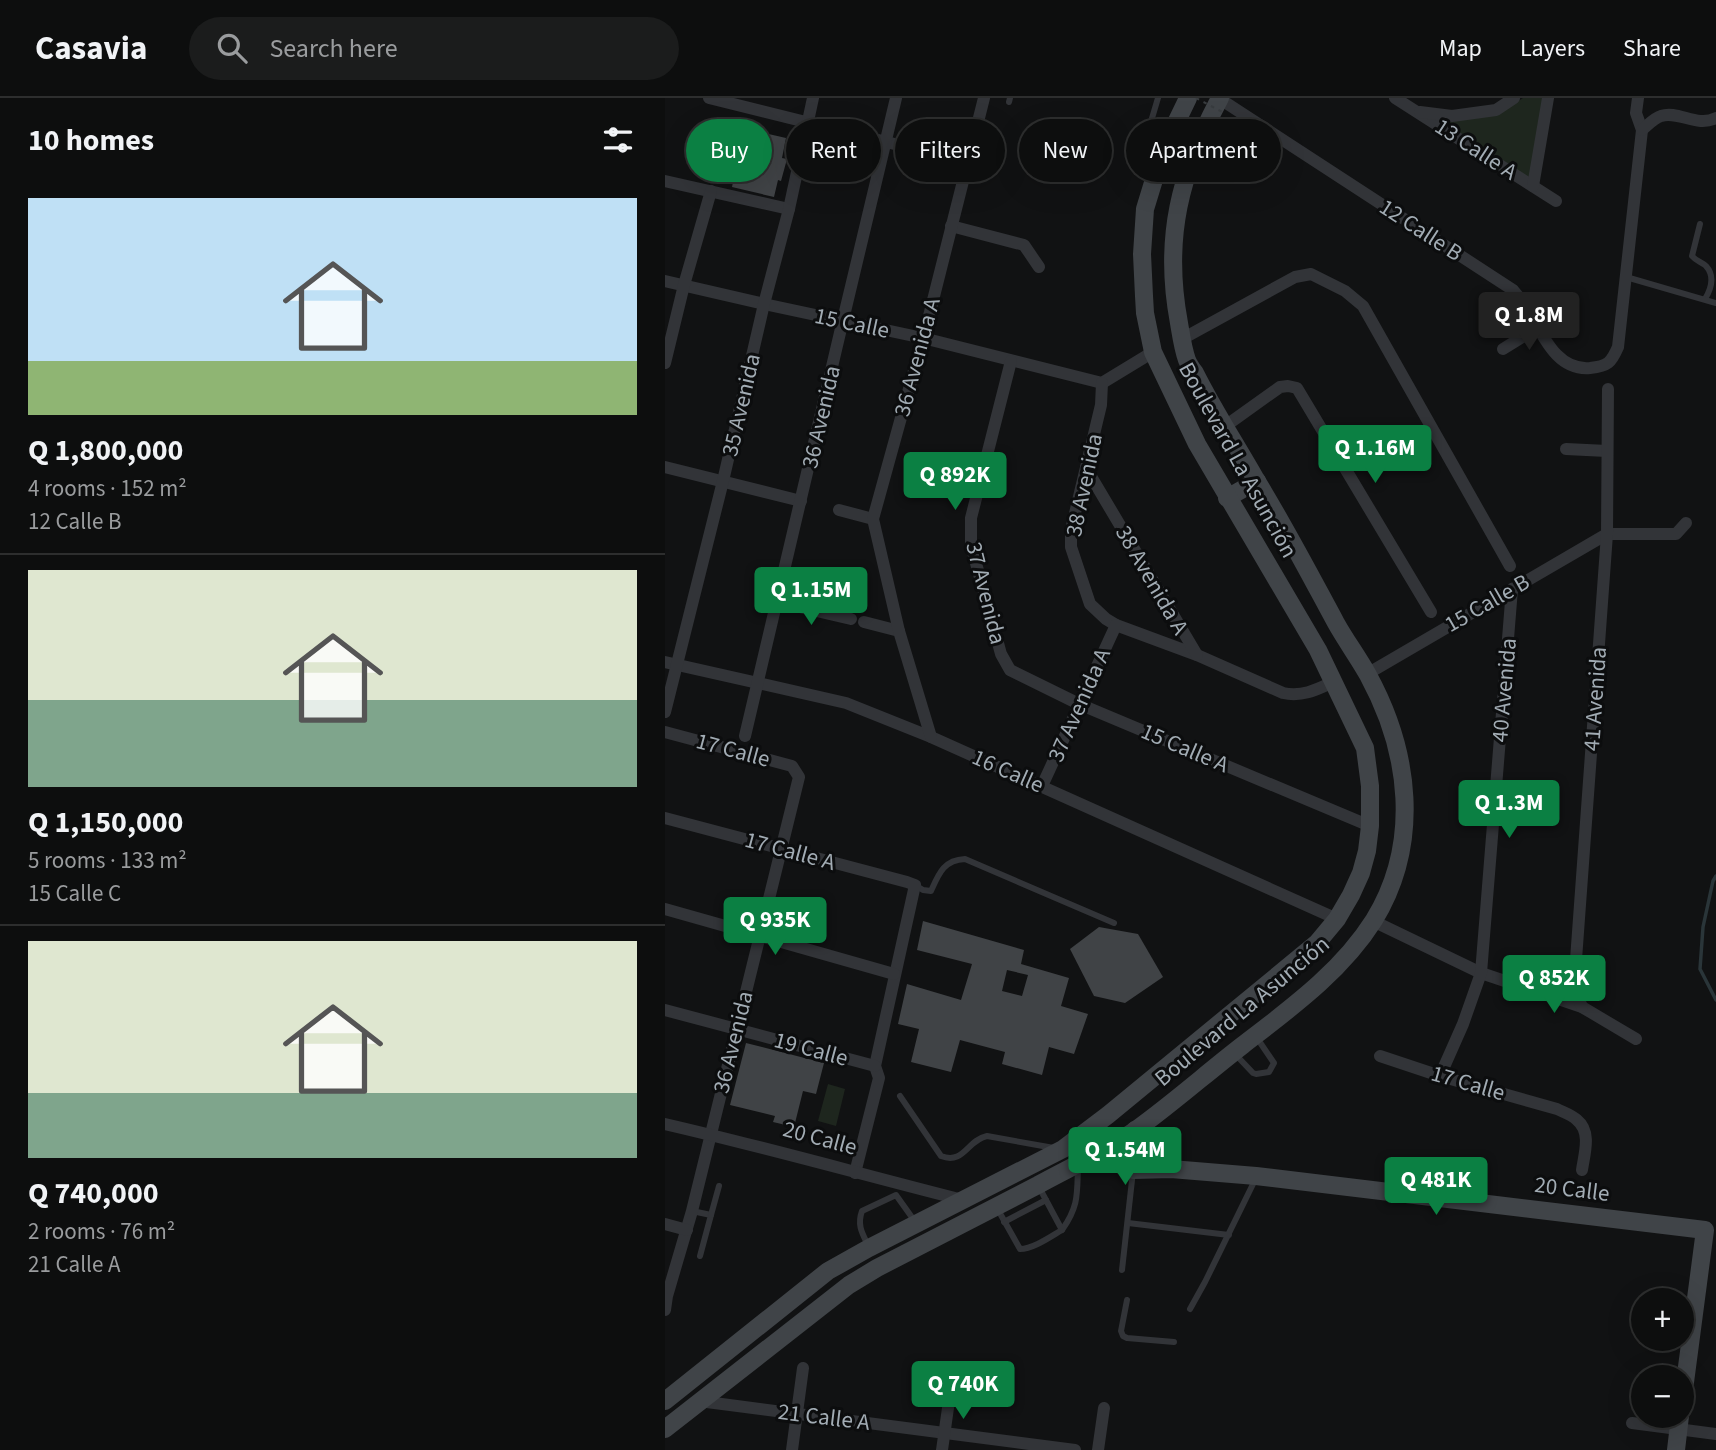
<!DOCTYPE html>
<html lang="en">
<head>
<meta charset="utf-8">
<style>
	:root { --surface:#0d0e0e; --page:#1b1c1c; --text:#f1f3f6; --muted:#9a9c9e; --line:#2d2e2e; --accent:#0b8043 }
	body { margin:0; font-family:"Source Sans 3",sans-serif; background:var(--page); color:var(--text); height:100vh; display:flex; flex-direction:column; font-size:26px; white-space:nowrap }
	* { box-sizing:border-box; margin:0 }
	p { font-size:23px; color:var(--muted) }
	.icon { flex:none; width:38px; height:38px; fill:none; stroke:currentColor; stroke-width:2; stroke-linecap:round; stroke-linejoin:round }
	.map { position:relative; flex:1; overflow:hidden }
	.drawer { display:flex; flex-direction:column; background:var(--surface); width:665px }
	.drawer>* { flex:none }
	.guide { position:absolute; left:21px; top:21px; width:665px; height:63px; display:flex; gap:14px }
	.tools { position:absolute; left:966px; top:1190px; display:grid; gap:14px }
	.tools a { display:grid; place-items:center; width:63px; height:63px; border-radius:50%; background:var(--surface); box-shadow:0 7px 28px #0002,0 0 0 2px var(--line); font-size:35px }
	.price { position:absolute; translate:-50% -60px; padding:0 16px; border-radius:7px; background:var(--accent); color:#fff; font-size:23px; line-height:46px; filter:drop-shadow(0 2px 4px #0008) }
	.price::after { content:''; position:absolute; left:50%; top:42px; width:21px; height:16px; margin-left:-10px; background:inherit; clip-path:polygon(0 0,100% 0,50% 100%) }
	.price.current { background:#222; color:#fff }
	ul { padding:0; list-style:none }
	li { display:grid; align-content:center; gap:14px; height:371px; padding:0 28px }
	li+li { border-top:2px solid var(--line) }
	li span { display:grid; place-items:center; height:217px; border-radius:0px; color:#555 }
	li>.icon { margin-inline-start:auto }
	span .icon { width:126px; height:126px; fill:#fffc; stroke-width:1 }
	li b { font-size:30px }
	h2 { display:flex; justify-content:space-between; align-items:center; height:84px; padding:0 28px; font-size:30px }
	.tag { padding:0 24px; border-radius:32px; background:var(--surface); box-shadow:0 7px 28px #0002,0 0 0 2px var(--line); font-size:24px; line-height:63px }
	.tag.current { background:var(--accent); color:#fff }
	header { display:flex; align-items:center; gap:42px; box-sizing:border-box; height:98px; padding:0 35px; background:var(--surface); border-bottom:2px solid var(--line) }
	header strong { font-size:33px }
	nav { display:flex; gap:38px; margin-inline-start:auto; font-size:24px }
	.search { width:490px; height:63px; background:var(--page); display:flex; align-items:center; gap:18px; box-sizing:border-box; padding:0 24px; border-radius:38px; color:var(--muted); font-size:26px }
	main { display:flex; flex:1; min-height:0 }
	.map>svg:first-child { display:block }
	.green { fill:#1e261e }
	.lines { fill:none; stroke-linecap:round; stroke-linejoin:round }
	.stream { stroke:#2a3539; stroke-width:3.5 }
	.building { fill:#404346; fill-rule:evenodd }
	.lane { stroke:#323438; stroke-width:6 }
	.street { stroke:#323438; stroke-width:12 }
	.secondary { stroke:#404448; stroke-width:18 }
	.path-bridge { stroke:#383c3f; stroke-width:2; stroke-dasharray:3.5 5; stroke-linecap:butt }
	.labels { text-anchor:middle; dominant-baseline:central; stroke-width:6; stroke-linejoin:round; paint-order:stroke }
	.street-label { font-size:23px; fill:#a2acb4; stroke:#0c0d0e }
</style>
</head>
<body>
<header>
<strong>Casavia</strong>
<div class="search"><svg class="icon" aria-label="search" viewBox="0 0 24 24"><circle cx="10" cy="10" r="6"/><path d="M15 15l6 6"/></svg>Search here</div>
<nav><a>Map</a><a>Layers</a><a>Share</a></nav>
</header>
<main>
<section class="drawer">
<h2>10 homes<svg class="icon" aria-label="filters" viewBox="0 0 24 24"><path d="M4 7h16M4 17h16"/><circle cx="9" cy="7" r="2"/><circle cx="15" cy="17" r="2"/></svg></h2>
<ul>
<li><span style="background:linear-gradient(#bfe0f5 75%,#8fb573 0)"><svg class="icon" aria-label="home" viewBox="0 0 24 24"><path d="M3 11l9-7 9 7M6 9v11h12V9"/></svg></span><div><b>Q 1,800,000</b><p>4 rooms · 152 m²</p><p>12 Calle B</p></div></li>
<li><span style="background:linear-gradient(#dfe7d0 60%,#7fa58c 0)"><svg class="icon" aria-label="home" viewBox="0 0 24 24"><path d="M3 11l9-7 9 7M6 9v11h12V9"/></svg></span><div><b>Q 1,150,000</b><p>5 rooms · 133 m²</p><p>15 Calle C</p></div></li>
<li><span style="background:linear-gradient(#dfe7d0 70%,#7fa58c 0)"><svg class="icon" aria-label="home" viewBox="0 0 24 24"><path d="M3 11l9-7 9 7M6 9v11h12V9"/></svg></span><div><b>Q 740,000</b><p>2 rooms · 76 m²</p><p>21 Calle A</p></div></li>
</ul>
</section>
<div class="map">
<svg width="1051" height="1352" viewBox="0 0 1051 1352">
	<rect width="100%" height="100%" fill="#111213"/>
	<g class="green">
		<path d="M858 0H879L865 81 769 19 832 17Z"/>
		<path d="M163 986 180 991 171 1028 153 1023Z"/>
	</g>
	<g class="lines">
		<path class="stream" d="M1051 778 1048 783 1038 829 1035 871 1051 902"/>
	</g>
	<g class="building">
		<path d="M82 31 121 40 117 60 122 61 116 83 113 82 109 99 67 89 70 74 49 68 54 47 77 52Z"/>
		<path d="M258 823 359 852 356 866 404 880 396 908 423 916 409 956 384 949 377 977 337 966 340 954 295 942 286 974 246 964 254 931 233 926 242 886 296 902 307 866 252 852ZM342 872 363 877 357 898 337 893Z"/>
		<path d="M434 829 473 836 498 879 460 905 429 898 405 851Z"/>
		<path d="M81 945 159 965 151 996 138 993 129 1029 108 1024 110 1018 65 1007Z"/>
	</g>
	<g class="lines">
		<g class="lane">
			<path d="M344 4 345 0"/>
			<path d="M482 37 493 0"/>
			<path d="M1035 126 1027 158C1031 163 1037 164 1041 168 1050 178 1046 191 1040 201"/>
			<path d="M961 179 1051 205"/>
			<path d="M250 787 258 792 266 793C274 775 279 762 300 761L449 825"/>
			<path d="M570 956 588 975 591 976 604 974 609 965 592 940"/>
			<path d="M235 998 276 1058C299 1067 302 1042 322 1038L389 1050"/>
			<path d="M332 1110 355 1151C368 1151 385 1139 397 1132L374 1089"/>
			<path d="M27 1113 46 1117 35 1158"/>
			<path d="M46 1117 54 1088"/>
			<path d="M339 1124 381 1102"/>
			<path d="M463 1125 564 1137"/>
			<path d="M397 1132C414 1108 412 1096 413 1068"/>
			<path d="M203 1147C197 1135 192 1127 197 1113L231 1097 251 1125"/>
			<path d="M457 1172 468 1073"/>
			<path d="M462 1202 456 1233 458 1238 462 1240 509 1244"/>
			<path d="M525 1211 540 1184 590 1082"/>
		</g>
		<g class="street">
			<path d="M44 0 302 64"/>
			<path d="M730 0 891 103"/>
			<path d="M555 1 848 192C852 197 858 203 861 209 877 234 890 273 925 270 943 268 946 265 953 249L977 32 971 15 973 0"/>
			<path d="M755 14 787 18 831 12 849 0"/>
			<path d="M977 32C983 27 989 20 996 18 1013 12 1032 30 1051 20"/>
			<path d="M0 83 124 111"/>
			<path d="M868 88 883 0"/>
			<path d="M286 128 359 147 374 169"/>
			<path d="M0 183 99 206 258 240 437 285 488 254"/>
			<path d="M517 241 630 179 646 176 680 193 698 208 845 468"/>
			<path d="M838 251 873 229"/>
			<path d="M346 263 306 420V447L336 556 345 572 414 606 705 728"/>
			<path d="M0 265 19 187 46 93"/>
			<path d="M437 285 436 307 406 432V449L425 506 441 521 451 527 532 557 618 595C637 599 651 592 668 584"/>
			<path d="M559 329 615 289 623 288 632 290 766 514"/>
			<path d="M901 351 942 353"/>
			<path d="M0 369 136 403"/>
			<path d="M421 370 532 557"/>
			<path d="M174 412 208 421"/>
			<path d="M113 504 186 521"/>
			<path d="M199 524 234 533"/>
			<path d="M0 564 181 605 266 639 672 821"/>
			<path d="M702 576 942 436H1011L1021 425"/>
			<path d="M0 614 58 383 99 206 124 111 148 0"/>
			<path d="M0 634 127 668 134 679 27 1113 2 1198 0 1212"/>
			<path d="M80 638 178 222 231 0"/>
			<path d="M266 639 234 533 208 421 263 222 319 0"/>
			<path d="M377 688 451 527"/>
			<path d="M0 720 242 784 250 787 210 968 214 980 190 1075"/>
			<path d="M0 811 229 876"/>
			<path d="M708 823 816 875 917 909 971 941"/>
			<path d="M917 909 909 889 942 436 943 291"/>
			<path d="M0 912 210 968"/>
			<path d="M715 958 775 978 892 1011C898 1014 907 1017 912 1022 927 1034 919 1057 917 1072"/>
			<path d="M775 978 798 926 816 875 847 491"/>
			<path d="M0 1026C100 1049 199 1077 298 1102"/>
			<path d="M0 1126 22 1132"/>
			<path d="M34 1303 410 1352"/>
			<path d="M967 1325 1051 1336"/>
			<path d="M127 1352 138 1270"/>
			<path d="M277 1352 286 1289"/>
			<path d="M433 1352 439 1310"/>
		</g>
		<g class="secondary">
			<path d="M562 400 592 383"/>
			<path d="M470 1032C469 1057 483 1059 503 1069"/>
			<path d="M429 1046 432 1055 438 1060 468 1072 506 1071 591 1078 1040 1132 1017 1307"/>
			<path d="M0 1303 163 1173 204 1150 398 1051 443 1017 652 845 672 821 686 797 696 775 702 753 705 728V688L700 650 653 552 532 346 488 254 480 215 479 198 477 156 480 111 498 52 523 0"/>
			<path d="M0 1331 184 1187 212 1170C265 1143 319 1115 373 1087 406 1069 441 1053 472 1031 508 1005 543 974 578 947 626 910 677 873 709 822 756 745 745 654 703 577 693 559 681 543 671 525 645 477 619 427 590 380 570 345 548 311 530 275 527 271 524 267 522 262 518 251 516 237 514 225 498 140 515 75 555 0"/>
			<path d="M1011 1352 1015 1318"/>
		</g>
		<path class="path-bridge" d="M531 0 561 16"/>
	</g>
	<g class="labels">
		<g class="street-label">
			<text transform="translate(811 51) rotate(33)">13 Calle A</text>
			<text transform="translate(756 132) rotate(33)">12 Calle B</text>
			<text transform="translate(187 225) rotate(12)">15 Calle</text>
			<text transform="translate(252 259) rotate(-75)">36 Avenida A</text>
			<text transform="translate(76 307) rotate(-77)">35 Avenida</text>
			<text transform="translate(156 319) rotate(-77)">36 Avenida</text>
			<text transform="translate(573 362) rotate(61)">Boulevard La Asunción</text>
			<text transform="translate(419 387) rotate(-78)">38 Avenida</text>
			<text transform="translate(487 482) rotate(60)">38 Avenida A</text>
			<text transform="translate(321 495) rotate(76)">37 Avenida</text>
			<text transform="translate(822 505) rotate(-30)">15 Calle B</text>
			<text transform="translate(839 592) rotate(-85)">40 Avenida</text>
			<text transform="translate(930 601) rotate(-86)">41 Avenida</text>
			<text transform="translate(414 607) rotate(-66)">37 Avenida A</text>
			<text transform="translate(520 650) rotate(23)">15 Calle A</text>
			<text transform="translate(68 652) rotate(15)">17 Calle</text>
			<text transform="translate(343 673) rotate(24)">16 Calle</text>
			<text transform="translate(125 753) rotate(15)">17 Calle A</text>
			<text transform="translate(577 913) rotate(-40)">Boulevard La Asunción</text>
			<text transform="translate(68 944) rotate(-76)">36 Avenida</text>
			<text transform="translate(146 951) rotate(15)">19 Calle</text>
			<text transform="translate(803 985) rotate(16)">17 Calle</text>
			<text transform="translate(155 1040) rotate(15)">20 Calle</text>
			<text transform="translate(907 1091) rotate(7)">20 Calle</text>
			<text transform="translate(159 1319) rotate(7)">21 Calle A</text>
		</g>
	</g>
</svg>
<div class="tools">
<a>+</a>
<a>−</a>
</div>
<b class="price current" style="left:864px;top:254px">Q 1.8M</b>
<b class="price" style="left:710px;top:387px">Q 1.16M</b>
<b class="price" style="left:290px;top:414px">Q 892K</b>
<b class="price" style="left:146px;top:529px">Q 1.15M</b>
<b class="price" style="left:844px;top:742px">Q 1.3M</b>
<b class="price" style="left:110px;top:859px">Q 935K</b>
<b class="price" style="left:889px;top:917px">Q 852K</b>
<b class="price" style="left:460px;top:1089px">Q 1.54M</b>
<b class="price" style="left:771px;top:1119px">Q 481K</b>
<b class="price" style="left:298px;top:1323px">Q 740K</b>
<div class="guide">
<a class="tag current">Buy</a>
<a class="tag">Rent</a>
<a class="tag">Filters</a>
<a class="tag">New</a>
<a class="tag">Apartment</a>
</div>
</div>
</main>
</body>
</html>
